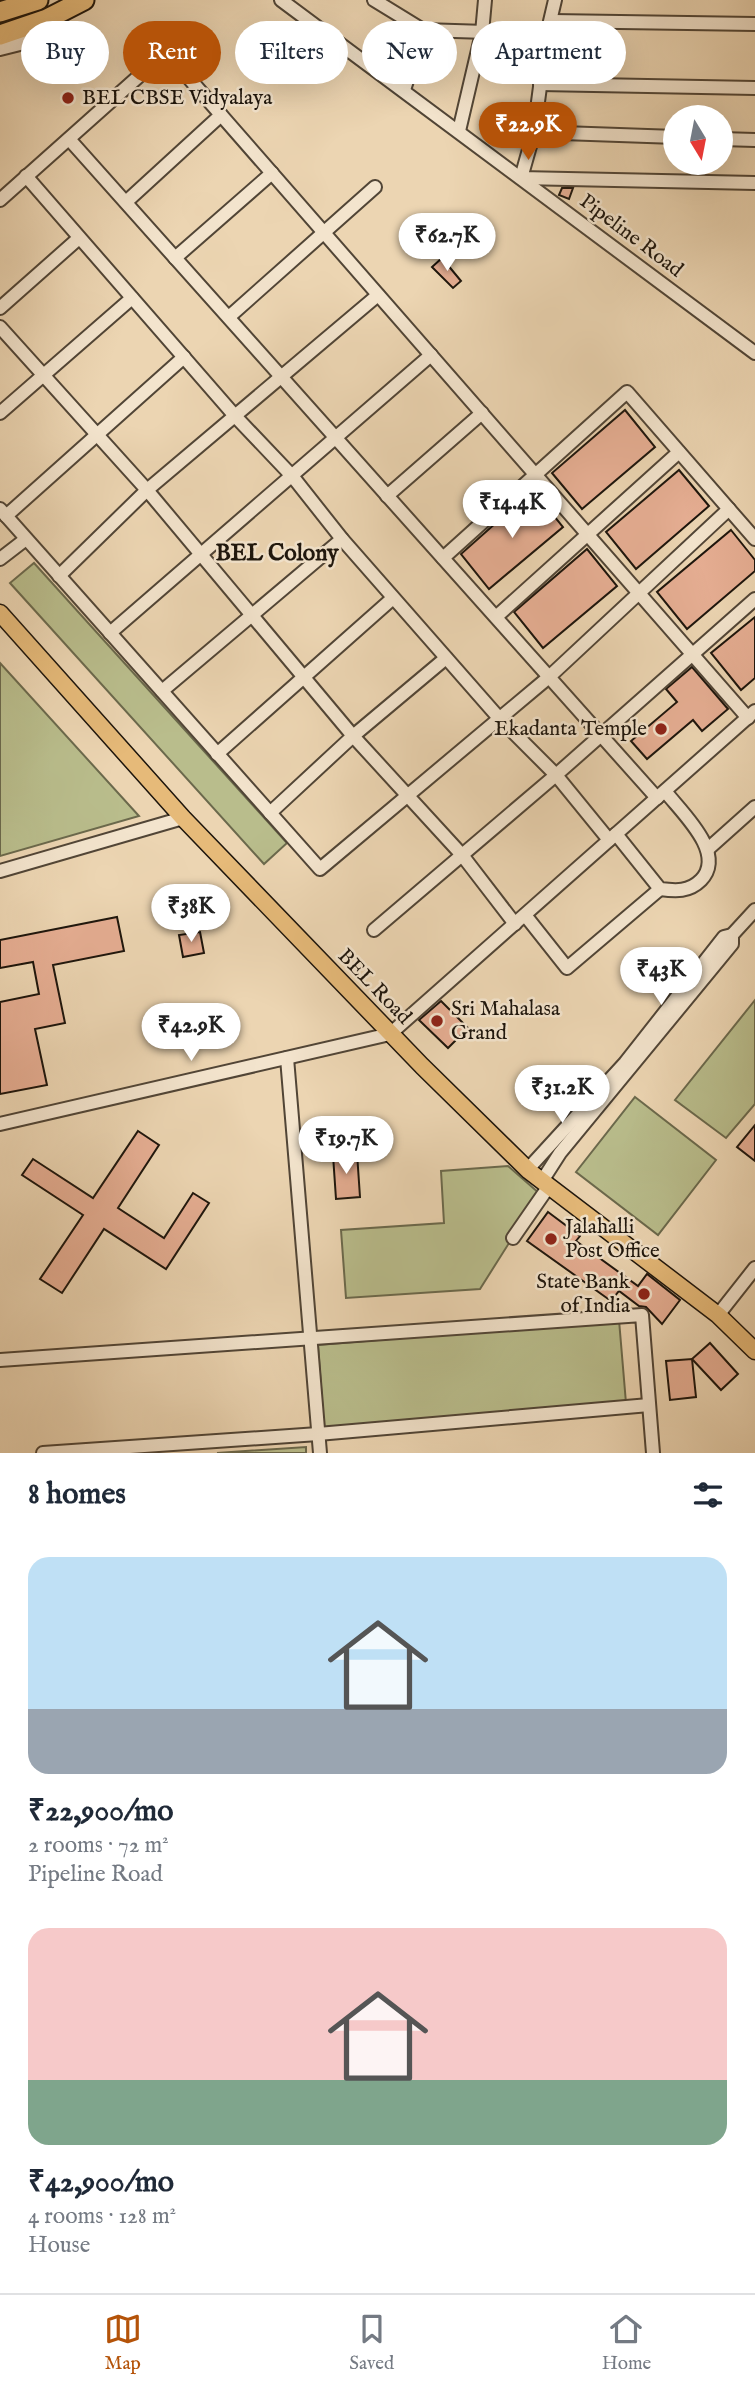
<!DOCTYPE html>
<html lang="en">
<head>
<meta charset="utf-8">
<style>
	:root { --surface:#fff; --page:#f2f2f3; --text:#1f2937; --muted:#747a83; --line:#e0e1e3; --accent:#b45309 }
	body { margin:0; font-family:"IM FELL English",serif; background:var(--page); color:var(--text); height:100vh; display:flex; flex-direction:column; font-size:26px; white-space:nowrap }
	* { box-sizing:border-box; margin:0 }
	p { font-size:23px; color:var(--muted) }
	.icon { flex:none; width:38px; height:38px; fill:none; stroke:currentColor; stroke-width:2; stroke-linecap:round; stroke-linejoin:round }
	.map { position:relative; height:1453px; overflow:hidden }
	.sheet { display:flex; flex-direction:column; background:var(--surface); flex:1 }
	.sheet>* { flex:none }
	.guide { position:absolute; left:21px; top:21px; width:714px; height:63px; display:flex; gap:14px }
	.needle { width:46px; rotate:170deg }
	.controls { position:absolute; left:663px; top:105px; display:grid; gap:14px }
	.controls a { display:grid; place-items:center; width:70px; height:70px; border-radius:50%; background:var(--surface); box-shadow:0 7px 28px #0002; font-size:35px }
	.price { position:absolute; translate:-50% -60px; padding:0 16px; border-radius:24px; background:#fff; color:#222; font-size:23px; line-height:46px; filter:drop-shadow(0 2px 4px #0008) }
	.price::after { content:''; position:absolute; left:50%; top:42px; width:21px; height:16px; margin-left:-10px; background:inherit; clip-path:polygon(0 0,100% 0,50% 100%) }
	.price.active { background:var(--accent); color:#fff }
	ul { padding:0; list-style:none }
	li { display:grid; align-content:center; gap:14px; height:371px; padding:0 28px }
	li span { display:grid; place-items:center; height:217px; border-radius:21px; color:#555 }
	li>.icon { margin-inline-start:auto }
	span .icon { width:126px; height:126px; fill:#fffc; stroke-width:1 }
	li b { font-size:30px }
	h2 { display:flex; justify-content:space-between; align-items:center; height:84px; padding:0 28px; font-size:30px }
	.pill { padding:0 24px; border-radius:32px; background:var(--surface); box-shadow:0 7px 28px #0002; font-size:24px; line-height:63px }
	.pill.active { background:var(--accent); color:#fff }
	.tabs { display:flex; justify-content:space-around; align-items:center; height:98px; border-top:2px solid var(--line); background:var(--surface); font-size:19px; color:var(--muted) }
	.tabs a { display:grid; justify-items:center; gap:4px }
	.tabs .active { color:var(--accent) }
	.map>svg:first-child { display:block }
	.green { fill:#b9bd8c; stroke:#6b694c; stroke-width:2 }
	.building { fill:#e6ae93; stroke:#1d150c; stroke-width:2 }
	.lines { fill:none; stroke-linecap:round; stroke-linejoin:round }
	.minor-casing { stroke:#514536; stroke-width:16 }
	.major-casing { stroke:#1d150c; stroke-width:19 }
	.highway-casing { stroke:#1d150c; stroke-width:23 }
	.minor { stroke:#f3e4cd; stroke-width:12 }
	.major { stroke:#e6ba79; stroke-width:16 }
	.highway { stroke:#e6ba79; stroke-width:19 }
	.poi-dot { fill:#8f2418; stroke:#f3e4cd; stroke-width:2.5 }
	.labels { text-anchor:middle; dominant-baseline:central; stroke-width:5; stroke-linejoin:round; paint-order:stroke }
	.poi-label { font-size:21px; fill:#1d150c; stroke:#f3e4cd; text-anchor:start }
	.street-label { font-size:21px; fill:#1d150c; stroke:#f3e4cd }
	.neighbourhood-label { font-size:23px; font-weight:bold; fill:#1d150c; stroke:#f3e4cd }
</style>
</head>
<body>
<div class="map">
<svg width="755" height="1453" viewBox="0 0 755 1453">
	<rect width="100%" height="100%" fill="#ecd5b2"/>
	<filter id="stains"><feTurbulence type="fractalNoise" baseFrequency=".00286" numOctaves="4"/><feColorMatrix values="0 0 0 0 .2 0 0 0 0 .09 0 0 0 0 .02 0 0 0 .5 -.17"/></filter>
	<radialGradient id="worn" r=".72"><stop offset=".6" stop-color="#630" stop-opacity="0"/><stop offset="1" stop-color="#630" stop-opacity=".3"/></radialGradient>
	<g class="green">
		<path d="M34 563 287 843 264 864 10 583Z"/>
		<path d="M0 663 139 816 0 856Z"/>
		<path d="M755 1000V1104L726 1138 675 1100Z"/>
		<path d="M635 1097 716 1160 658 1235 576 1172Z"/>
		<path d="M508 1166 540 1194 480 1289 346 1298 341 1230 444 1223 441 1171Z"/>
		<path d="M619 1320 626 1403 324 1428 318 1345Z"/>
		<path d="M306 1447V1453H217Z"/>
	</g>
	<g class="building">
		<path d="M562 188H573L569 199 559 195Z"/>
		<path d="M442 258 461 281 453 288 432 267Z"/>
		<path d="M625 410 655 447 582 509 552 473Z"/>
		<path d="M679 470 709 506 636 569 606 532Z"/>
		<path d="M533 490 563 527 489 589 461 554Z"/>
		<path d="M731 530 755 560V571L687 629 657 592Z"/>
		<path d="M587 549 617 586 543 648 514 612Z"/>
		<path d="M755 617V678L741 690 711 653Z"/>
		<path d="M692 667 728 709 702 731 693 720 647 759 631 741 677 702 666 689Z"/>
		<path d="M117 917 124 951 53 965 65 1023 35 1029 47 1085 0 1094V1002L39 994 33 962 0 968V940Z"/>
		<path d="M200 932 204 953 183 957 179 935Z"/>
		<path d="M441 1001 468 1028 448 1048 419 1020Z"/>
		<path d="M755 1125V1161L737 1147Z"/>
		<path d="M138 1131 159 1145 118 1208 164 1238 193 1193 209 1203 166 1269 104 1229 62 1293 40 1279 83 1215 22 1175 33 1159 93 1198Z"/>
		<path d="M357 1153 360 1197 336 1199 333 1155Z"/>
		<path d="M548 1212 580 1236 576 1241 638 1286 647 1274 680 1300 662 1324 646 1307 639 1306 619 1291 611 1301 527 1241Z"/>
		<path d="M710 1343 738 1374 721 1390 692 1359Z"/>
		<path d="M692 1359 696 1397 670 1400 666 1361Z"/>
	</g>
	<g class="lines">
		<defs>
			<g id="minor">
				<path d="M281 0 755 353"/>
				<path d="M374 0 423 30 547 34"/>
				<path d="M555 0 547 34 534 132 521 178 755 183"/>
				<path d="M552 21 755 24"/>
				<path d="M0 49 20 44 41 25"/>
				<path d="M540 84 755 88"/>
				<path d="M404 90 423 30"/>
				<path d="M459 131 482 33 485 0"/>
				<path d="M534 132 676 137"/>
				<path d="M69 139 657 798"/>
				<path d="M721 139 755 140"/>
				<path d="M26 176 235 416 293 477 342 539 499 718 556 775 609 840"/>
				<path d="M0 200 166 52 748 718"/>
				<path d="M126 202 221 115"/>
				<path d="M175 258 272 173"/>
				<path d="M0 308 79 238"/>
				<path d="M230 316 375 187"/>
				<path d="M0 327 147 490 353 736 462 855 515 924"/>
				<path d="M0 413 132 298"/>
				<path d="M387 496 482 413"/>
				<path d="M0 509 320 869 549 677 729 509"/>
				<path d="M6 516 184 357"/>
				<path d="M443 558 627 392 755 539"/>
				<path d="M0 559 26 539"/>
				<path d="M59 576 147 490 378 295"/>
				<path d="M496 617 679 452"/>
				<path d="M110 633 431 355"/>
				<path d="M162 691 342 539"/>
				<path d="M217 754 393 598"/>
				<path d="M270 813 353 736 446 658"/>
				<path d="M616 834 660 889C676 891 689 892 701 880 727 853 681 812 665 791"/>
				<path d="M708 849 755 807"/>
				<path d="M0 871 183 818"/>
				<path d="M525 915 567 968 660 889"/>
				<path d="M374 930 556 775 755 599"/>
				<path d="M287 1058 320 1453"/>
				<path d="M0 1124 390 1034 755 711"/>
				<path d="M528 1169 625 1063 724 937 732 935"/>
				<path d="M542 1181 560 1153 732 944V935L755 910"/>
				<path d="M513 1238 549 1186"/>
				<path d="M718 1315 755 1268"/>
				<path d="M0 1360 642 1315 653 1453"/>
				<path d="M43 1453 318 1434 649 1405"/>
			</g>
			<path id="major" d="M0 613 183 818 422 1066 529 1171 718 1315 755 1351"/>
			<g id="highway">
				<path d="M0 12 38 0"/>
				<path d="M0 35 47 19 84 0"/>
			</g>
		</defs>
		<use href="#minor" class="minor-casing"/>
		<use href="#major" class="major-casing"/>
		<use href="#highway" class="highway-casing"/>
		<use href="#minor" class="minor"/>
		<use href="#major" class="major"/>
		<use href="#highway" class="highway"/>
	</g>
	<g class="poi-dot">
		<circle cx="68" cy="98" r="7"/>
		<circle cx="661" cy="729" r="7"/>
		<circle cx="437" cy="1021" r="7"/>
		<circle cx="551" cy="1239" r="7"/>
		<circle cx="644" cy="1294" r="7"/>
	</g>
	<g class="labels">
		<g class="poi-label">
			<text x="82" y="98">BEL CBSE Vidyalaya</text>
			<text x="647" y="729" text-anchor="end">Ekadanta Temple</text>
			<text x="451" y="1009">Sri Mahalasa<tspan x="451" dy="24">Grand</tspan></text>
			<text x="565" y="1227">Jalahalli<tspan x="565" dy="24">Post Office</tspan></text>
			<text x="630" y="1282" text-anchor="end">State Bank<tspan x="630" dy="24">of India</tspan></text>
		</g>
		<g class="street-label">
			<text transform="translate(631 236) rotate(37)">Pipeline Road</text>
			<text transform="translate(374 987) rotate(46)">BEL Road</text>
		</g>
		<g class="neighbourhood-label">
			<text x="277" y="553">BEL Colony</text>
		</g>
	</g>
	<rect width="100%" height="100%" filter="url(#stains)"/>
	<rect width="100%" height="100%" fill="url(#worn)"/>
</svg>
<div class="controls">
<a><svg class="needle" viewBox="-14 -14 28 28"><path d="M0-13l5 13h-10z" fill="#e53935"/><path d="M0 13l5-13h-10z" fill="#747a83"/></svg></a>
</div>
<b class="price active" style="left:528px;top:162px">₹22.9K</b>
<b class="price" style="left:447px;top:273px">₹62.7K</b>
<b class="price" style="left:512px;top:540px">₹14.4K</b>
<b class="price" style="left:191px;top:944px">₹38K</b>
<b class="price" style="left:661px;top:1007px">₹43K</b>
<b class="price" style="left:191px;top:1063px">₹42.9K</b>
<b class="price" style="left:562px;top:1125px">₹31.2K</b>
<b class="price" style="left:346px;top:1176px">₹19.7K</b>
<div class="guide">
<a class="pill">Buy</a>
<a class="pill active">Rent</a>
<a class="pill">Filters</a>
<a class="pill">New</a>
<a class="pill">Apartment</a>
</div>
</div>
<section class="sheet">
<h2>8 homes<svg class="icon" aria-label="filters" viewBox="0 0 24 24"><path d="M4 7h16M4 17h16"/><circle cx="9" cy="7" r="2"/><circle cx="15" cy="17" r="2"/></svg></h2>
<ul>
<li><span style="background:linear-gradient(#bfe0f5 70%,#9aa5b1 0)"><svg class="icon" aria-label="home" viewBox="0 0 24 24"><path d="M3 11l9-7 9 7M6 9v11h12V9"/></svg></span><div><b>₹22,900/mo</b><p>2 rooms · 72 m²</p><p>Pipeline Road</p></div></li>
<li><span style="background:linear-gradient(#f6c9c9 70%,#7fa58c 0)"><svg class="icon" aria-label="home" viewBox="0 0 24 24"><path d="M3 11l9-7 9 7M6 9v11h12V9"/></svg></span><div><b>₹42,900/mo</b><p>4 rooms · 128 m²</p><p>House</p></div></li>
</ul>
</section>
<nav class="tabs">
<a class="active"><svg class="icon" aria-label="map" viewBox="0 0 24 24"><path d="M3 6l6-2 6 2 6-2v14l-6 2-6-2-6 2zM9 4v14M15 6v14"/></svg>Map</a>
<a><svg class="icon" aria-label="saved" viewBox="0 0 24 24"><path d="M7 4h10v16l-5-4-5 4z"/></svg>Saved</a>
<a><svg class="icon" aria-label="home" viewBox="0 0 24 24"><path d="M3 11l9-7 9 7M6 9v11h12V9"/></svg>Home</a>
</nav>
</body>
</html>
